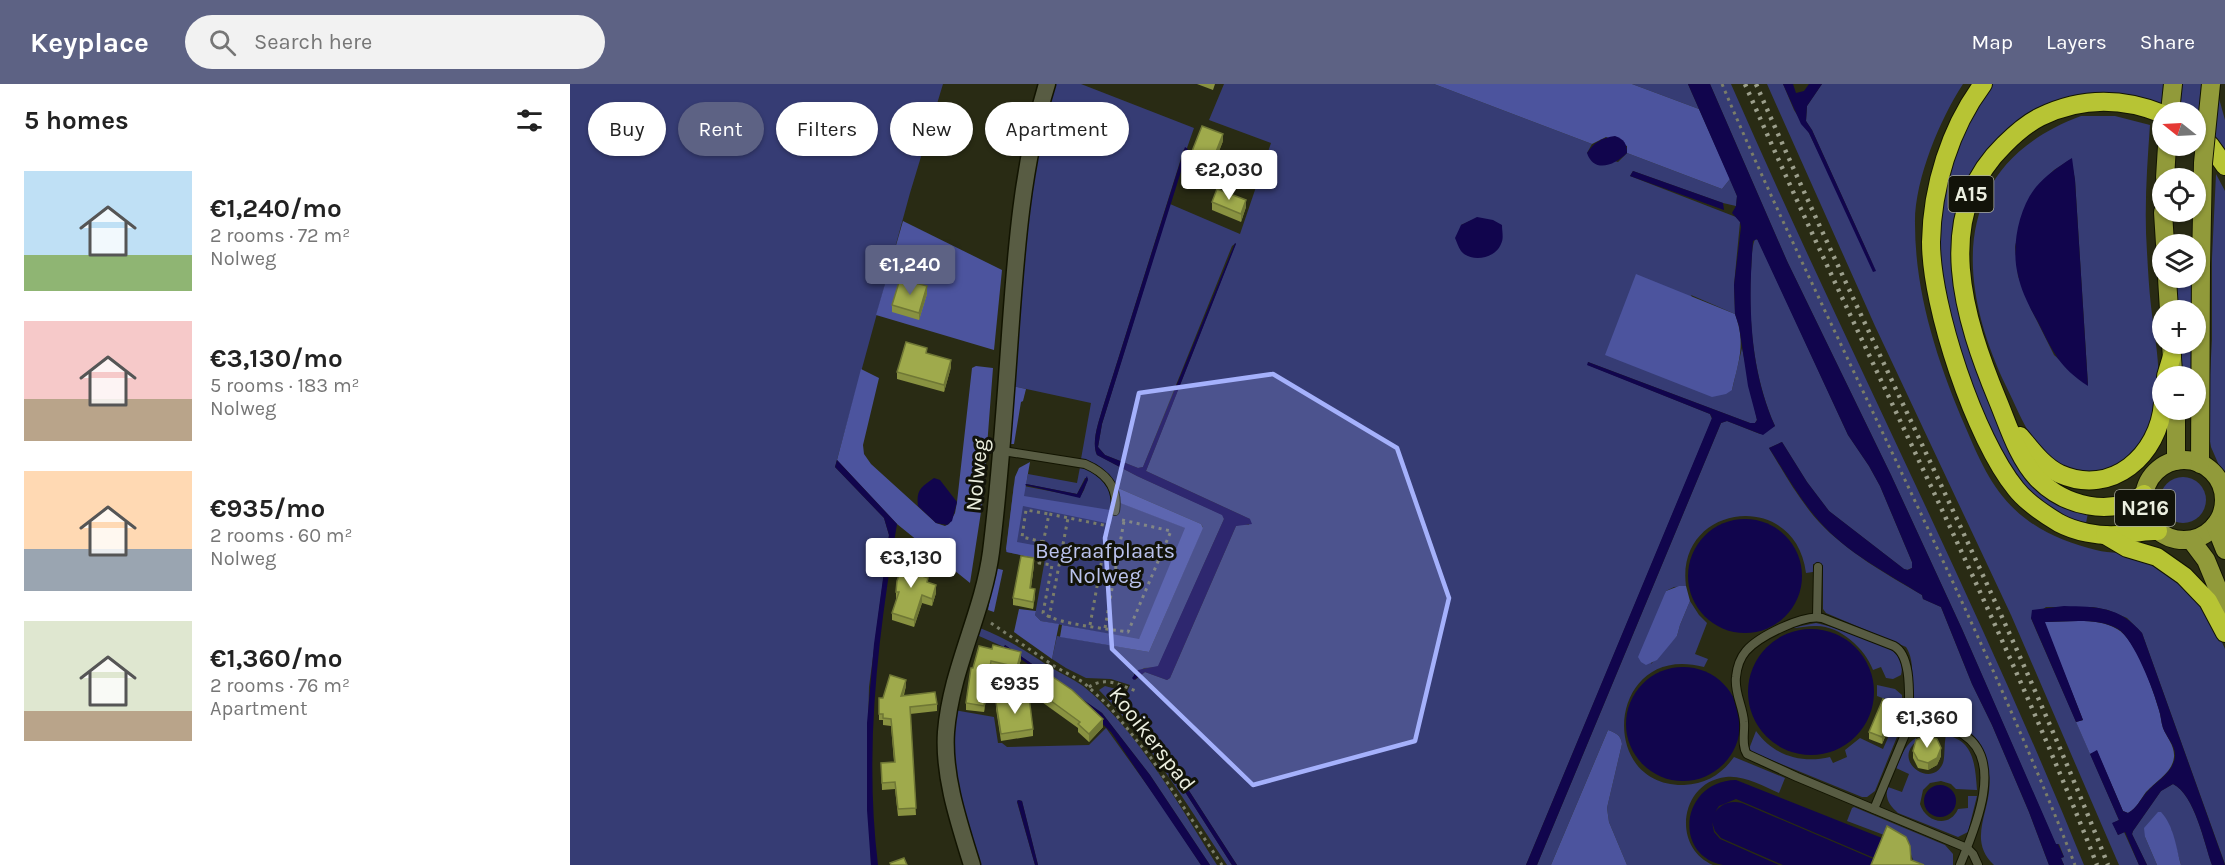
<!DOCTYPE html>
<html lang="en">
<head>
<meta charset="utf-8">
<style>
	:root { --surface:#fff; --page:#f2f2f2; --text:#222; --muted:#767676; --accent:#5d6284 }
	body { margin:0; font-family:Karla,sans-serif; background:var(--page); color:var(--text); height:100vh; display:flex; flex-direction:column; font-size:22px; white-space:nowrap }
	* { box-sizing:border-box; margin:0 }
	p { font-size:20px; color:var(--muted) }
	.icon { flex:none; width:33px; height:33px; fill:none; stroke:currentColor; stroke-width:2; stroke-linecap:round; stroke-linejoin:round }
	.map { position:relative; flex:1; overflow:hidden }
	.drawer { display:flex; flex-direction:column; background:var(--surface); width:570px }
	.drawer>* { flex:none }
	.guide { position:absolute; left:18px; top:18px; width:570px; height:54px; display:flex; gap:12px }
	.needle { width:39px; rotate:288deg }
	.controls { position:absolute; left:1582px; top:18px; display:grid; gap:12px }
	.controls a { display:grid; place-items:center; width:54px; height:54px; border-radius:50%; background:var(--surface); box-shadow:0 2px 4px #0004; font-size:30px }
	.price { position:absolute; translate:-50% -51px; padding:0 14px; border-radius:6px; background:#fff; color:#222; font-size:20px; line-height:39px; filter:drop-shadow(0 2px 3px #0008) }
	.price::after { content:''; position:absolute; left:50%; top:36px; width:18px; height:14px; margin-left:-9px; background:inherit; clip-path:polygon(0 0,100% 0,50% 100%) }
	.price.current { background:var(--accent); color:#fff }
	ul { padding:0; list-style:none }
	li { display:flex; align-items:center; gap:18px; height:150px; padding:0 24px }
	li span { display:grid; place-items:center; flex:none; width:168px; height:120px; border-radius:0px; color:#555 }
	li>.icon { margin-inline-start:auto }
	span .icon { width:72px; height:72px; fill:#fffc; stroke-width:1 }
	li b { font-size:26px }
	h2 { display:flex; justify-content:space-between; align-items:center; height:72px; padding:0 24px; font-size:26px }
	.pill { padding:0 21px; border-radius:27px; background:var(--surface); box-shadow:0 2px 4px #0004; font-size:21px; line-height:54px }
	.pill.current { background:var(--accent); color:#fff }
	header { display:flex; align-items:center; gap:36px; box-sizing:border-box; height:84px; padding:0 30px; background:var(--accent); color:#fff }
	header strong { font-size:28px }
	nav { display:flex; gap:33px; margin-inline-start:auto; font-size:21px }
	.search { width:420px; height:54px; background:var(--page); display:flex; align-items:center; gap:15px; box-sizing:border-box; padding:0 21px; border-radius:33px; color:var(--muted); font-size:22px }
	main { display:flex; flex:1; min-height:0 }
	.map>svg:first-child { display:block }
	.green { fill:#363c74; fill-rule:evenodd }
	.forest { fill:#4c549e }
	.water { fill:#11054d }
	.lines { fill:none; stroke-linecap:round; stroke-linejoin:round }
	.lane-casing { stroke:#121401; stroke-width:10 }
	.street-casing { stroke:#121401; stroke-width:19 }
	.primary-casing { stroke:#121401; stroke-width:20 }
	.highway-casing { stroke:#121401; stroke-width:20 }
	.path { stroke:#7a7d69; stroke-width:3; stroke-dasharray:3 4.5; stroke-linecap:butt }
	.lane { stroke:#585c43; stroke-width:8 }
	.street { stroke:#585c43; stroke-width:16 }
	.primary { stroke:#919a3a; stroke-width:18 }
	.highway { stroke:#b7c434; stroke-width:18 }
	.rail { stroke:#9c9f8c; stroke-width:4.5; stroke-dasharray:3 6; stroke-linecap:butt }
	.primary-bridge-casing { stroke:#121401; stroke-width:20; stroke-linecap:butt }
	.primary-bridge { stroke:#919a3a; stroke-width:18 }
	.wall { fill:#899241 }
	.shaded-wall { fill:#6f7735 }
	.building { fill:#9faa4c; stroke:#6f7735; stroke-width:1.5 }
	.marked { fill:#a5b1fc; fill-opacity:0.2; stroke:#a5b1fc; stroke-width:4.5; stroke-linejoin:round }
	.labels { text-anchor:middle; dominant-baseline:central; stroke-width:6; stroke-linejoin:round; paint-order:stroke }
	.shield { fill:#121309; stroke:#abada0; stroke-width:1.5 }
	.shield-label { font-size:21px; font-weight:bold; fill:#ecefe0 }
	.street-label { font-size:22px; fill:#ecefe0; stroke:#121309 }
	.park-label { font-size:22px; fill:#bbc3ed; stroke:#121309 }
</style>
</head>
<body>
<header>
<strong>Keyplace</strong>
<div class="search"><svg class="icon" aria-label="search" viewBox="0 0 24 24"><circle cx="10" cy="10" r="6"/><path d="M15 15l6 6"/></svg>Search here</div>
<nav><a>Map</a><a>Layers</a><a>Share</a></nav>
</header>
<main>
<section class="drawer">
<h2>5 homes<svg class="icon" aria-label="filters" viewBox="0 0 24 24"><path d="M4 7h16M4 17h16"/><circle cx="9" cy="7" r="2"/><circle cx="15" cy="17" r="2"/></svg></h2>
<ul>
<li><span style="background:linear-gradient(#bfe0f5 70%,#8fb573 0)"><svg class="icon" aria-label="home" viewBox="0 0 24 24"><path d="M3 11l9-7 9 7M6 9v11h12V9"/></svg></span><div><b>€1,240/mo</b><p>2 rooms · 72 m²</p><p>Nolweg</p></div></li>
<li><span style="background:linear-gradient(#f6c9c9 65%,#b9a48a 0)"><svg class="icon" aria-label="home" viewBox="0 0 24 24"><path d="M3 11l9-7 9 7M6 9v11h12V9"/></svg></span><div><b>€3,130/mo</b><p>5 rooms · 183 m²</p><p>Nolweg</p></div></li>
<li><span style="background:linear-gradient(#ffd9b3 65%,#9aa5b1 0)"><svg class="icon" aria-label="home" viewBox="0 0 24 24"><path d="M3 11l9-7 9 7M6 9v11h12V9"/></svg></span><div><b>€935/mo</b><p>2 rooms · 60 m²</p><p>Nolweg</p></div></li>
<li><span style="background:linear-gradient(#dfe7d0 75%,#b9a48a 0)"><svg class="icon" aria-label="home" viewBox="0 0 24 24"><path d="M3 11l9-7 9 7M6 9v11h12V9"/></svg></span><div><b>€1,360/mo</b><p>2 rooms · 76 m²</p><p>Apartment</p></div></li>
</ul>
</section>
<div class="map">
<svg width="1655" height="781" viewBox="0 0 1655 781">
	<rect width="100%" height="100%" fill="#292b14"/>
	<g class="green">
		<path d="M0 0H373L340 109 265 383 314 434 319 451 299 603 297 684 301 781H0Z"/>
		<path d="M484 0H511L624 44 617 64 614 65 533 323C529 337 521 358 527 371L567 392 653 431 654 435 588 583 574 584 564 590 565 596 575 588 597 596 600 594 666 442 672 440 679 441 680 435 576 387 666 159 662 162 573 383 568 384 535 371 528 363 532 340 600 120 670 150 701 59 639 36 654 0H864L1022 60 1017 69 1048 78 1057 69 1152 105 1160 95 1167 112 1166 122 1153 119 1063 87 1060 92 1166 133 1170 138 1164 201 1165 230 1121 211 1162 306 1172 264 1187 336 1185 339H1180L1018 278V281L1140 330 1142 335 956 781H667L616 702 555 618 554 624 608 697 662 781H657C617 721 580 658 529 606L535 602 557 608 560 601 541 595 516 594 496 584 482 575 487 552 579 568 633 443 631 440 548 404 535 389 511 375 521 319 442 302 463 82ZM902 136 892 168 891 141Z"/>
		<path d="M1062 0H1118L1129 25Z"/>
		<path d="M1140 0H1161C1275 262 1407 516 1514 781H1494L1491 774 1494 773 1489 760 1486 761 1392 545 1321 391 1217 177Z"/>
		<path d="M1197 0H1213L1224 26 1239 49 1306 187 1242 46 1236 37 1237 22 1252 0H1393C1370 35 1344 97 1345 140 1345 210 1368 279 1395 342 1410 377 1424 411 1456 435 1477 451 1501 460 1526 466 1533 468 1541 468 1548 469 1600 480 1636 517 1655 565V780L1572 549 1557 534 1538 526 1523 523H1476L1461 534 1466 546 1549 736 1543 739 1548 751 1554 748 1569 781H1549L1441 531 1305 242Z"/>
		<path d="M1421 0H1645L1655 36V65L1644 51 1626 37V28H1609L1586 19 1542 11 1430 54 1383 164 1434 354 1518 429 1516 439 1493 433 1458 410 1423 357 1380 240 1368 162 1372 111 1394 44Z"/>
		<path d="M1511 32H1545L1580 41C1577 83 1574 126 1577 168 1578 186 1579 204 1581 222 1585 258 1594 294 1584 330 1581 340 1576 354 1570 363 1554 388 1508 396 1484 378 1460 360 1449 328 1436 302 1384 193 1382 80 1511 32ZM1501 75 1505 96 1518 301 1484 271 1461 225 1448 192 1445 163 1453 129 1465 105 1484 86Z"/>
		<path d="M1646 90 1655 107V395L1641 363 1637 342 1642 256V174Z"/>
		<path d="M1185 155 1188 156 1278 351 1299 382 1310 402 1342 478V484L1337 486 1334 485 1259 427 1237 398 1212 358 1199 364C1214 389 1229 416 1249 438 1277 468 1316 490 1352 511L1353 515 1371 523 1402 600 1422 641 1459 728 1479 781H1424C1395 754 1424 725 1419 690 1412 648 1400 644 1362 638 1355 637 1349 636 1346 630 1336 616 1349 582 1336 563L1256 529 1253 525V481L1243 480V488L1236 489C1226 404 1105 419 1116 502L1104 503 1096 507 1081 580 1107 552 1110 541 1120 517 1129 531 1137 539 1125 570 1138 575 1134 583C1038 557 1025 703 1114 701 1136 700 1152 690 1164 673L1215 694 1209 709C1193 702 1174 691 1156 693 1110 698 1101 763 1143 781H1057L1039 738 1037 724 1052 660C1051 651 1046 649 1038 646L981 781H967L1151 339 1157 337 1190 350 1205 342C1184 294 1178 239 1181 187 1182 177 1181 165 1185 155Z"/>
		<rect x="1605" y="194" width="16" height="32"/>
		<path d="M1607 260H1621L1622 292H1610Z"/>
		<path d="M510 383C526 387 538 400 543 416L616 444 569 556 471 537 465 531 475 475 436 468 444 400 510 413 514 406 518 394H515L507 410 456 400 458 390 507 399Z"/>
		<circle cx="1613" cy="416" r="23"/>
		<path d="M1246 539C1261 542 1315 559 1325 569 1331 574 1333 584 1331 591L1323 595 1316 594 1311 583 1303 586C1295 564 1269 541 1245 542 1237 542 1229 544 1221 544Z"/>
		<path d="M410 544C435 554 455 566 477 581 489 589 502 594 513 602 567 645 610 723 647 781H640L580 691 532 629 435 561 434 563 409 552 400 578 399 576Z"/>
		<path d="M1307 601 1325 605 1332 611 1333 638 1305 707 1297 713H1292L1182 668 1179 665 1186 647C1203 671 1231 680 1260 673L1263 679 1277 673 1275 666 1290 654 1313 665 1321 647 1325 648 1331 636 1326 634 1329 626 1314 620 1315 615 1307 612Z"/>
		<path d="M384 626 424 633 428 659H432L437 663 519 661 536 644 592 722 631 781H468L452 717 449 716 447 718 465 781H407L386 698 383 656Z"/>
		<path d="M1376 651C1404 657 1405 680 1407 706L1386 705 1381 700 1371 697 1360 699 1353 706 1350 720C1356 739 1380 744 1388 725L1398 724V712H1407L1398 748 1388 753 1328 729C1320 722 1314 714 1318 703L1332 708 1339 690 1326 684C1331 673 1335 660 1346 654L1347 657C1321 677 1362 706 1373 679 1375 674 1374 659 1376 651Z"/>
		<path d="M1603 700C1625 711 1634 759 1642 781H1611L1601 745 1575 753 1587 781H1577L1562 750 1563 747 1591 707Z"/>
		<path d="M1284 723 1375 761 1383 770V781H1345L1339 765 1322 754 1277 737 1282 724Z"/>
	</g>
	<g class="forest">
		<path d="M864 0H1062L1129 25 1160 95 1152 105 1057 69V62L1036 53 1022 60Z"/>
		<path d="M333 137 432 186 424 266 306 231Z"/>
		<path d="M1066 190 1165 230C1176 260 1169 276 1162 306L1156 310 1142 313 1035 271Z"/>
		<path d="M406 282 423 284 413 415 400 499 327 440 267 376 291 285 309 294 293 361 294 370 301 380 366 439 375 442 379 440 385 429 387 418 402 284Z"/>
		<path d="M442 302 456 305 453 317 451 318 444 360H439Z"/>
		<path d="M460 378 454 412 540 426 543 429 541 440 453 422 447 458 469 462 467 475 437 468 436 465 445 393 449 384Z"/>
		<path d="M548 404 631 440 633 444 579 568 490 553 492 541 569 555 615 444 550 419Z"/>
		<path d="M425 484 433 486 424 528 418 526Z"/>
		<path d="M1109 502H1116L1120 517 1110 541 1107 552 1087 576 1076 581 1071 578 1068 573 1096 507Z"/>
		<path d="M449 525 466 527 465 531 471 537 489 540 482 575 444 548Z"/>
		<path d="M1474 538C1497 538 1527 533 1547 545 1566 555 1583 605 1589 626 1591 632 1591 638 1593 644 1597 654 1605 662 1604 673 1603 688 1585 698 1576 708 1570 716 1567 724 1558 729L1553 727 1527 667 1520 670 1506 638 1513 636Z"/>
		<path d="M1038 646C1046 649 1051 651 1052 660L1037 724 1039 738 1057 781H981Z"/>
		<path d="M1588 728H1591C1604 742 1606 763 1611 781H1587L1575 753 1574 744Z"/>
	</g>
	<g class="water">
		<path d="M1118 0H1140L1217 177 1321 391 1392 545 1486 760H1488L1494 773 1491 774 1494 781H1479L1459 728 1422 641 1402 600 1371 523 1353 515 1352 511C1317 489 1277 469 1249 437 1229 415 1215 388 1199 364L1212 358 1237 398 1259 427 1334 485 1338 486 1342 484V478L1310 402 1299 382 1278 351 1187 155 1183 157C1178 219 1179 284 1205 342L1193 351 1157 337 1151 339 967 781H956L1142 334 1140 330 1017 281 1018 278 1180 339H1185L1187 336 1178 302 1169 242 1165 230 1164 201 1171 143 1170 138 1162 129 1166 122 1167 112Z"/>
		<path d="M1213 0H1223L1226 9 1234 7 1239 0H1252L1237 22 1236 37 1242 46 1306 187 1303 188 1239 49 1231 40Z"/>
		<path d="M1045 52C1054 55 1057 60 1057 69 1045 81 1024 90 1017 69 1024 58 1032 54 1045 52Z"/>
		<path d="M615 63 618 65 532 340 528 363 535 371 568 384 573 383 665 159 666 160 576 387 680 435 682 440 666 442 600 594 597 596 575 588 564 596 562 594 568 586 588 582 654 435 652 431 567 392 527 371C521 358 529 337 533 323Z"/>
		<path d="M1502 74 1505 96 1518 302C1489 283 1483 268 1468 238 1460 224 1451 207 1448 191 1441 165 1448 125 1466 103 1476 91 1488 83 1502 74Z"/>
		<path d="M1063 87 1153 119 1154 126 1060 92Z"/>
		<path d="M907 133 923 136 932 141C932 148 934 154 931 160 925 175 901 179 891 167 888 163 887 158 885 154L891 141Z"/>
		<path d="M267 376 327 440C308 552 294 667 308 781H301L297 726V639L304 560 319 451 314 434 265 383Z"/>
		<path d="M517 392 518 396 510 414 455 401 456 400 507 410Z"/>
		<path d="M364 394 370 396 387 418 382 437 377 441 366 439 348 422C346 406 351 403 364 394Z"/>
		<circle cx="1175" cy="492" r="57"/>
		<path d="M1494 522C1527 523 1549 522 1572 549L1655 781H1642C1634 759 1625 711 1603 700L1591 707 1563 747 1562 750 1577 781H1569L1555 748 1548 751 1542 739 1549 736 1520 670 1527 666 1553 727 1558 729C1567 724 1570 716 1576 709 1585 698 1603 689 1605 673 1606 662 1597 654 1593 644 1591 638 1591 632 1589 626 1584 607 1564 555 1548 545 1528 533 1497 538 1475 538L1513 636 1506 638 1461 534 1462 526Z"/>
		<circle cx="1241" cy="608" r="63"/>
		<path d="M435 561 532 629 580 691 640 781H631L541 648 504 613 434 563Z"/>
		<circle cx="1113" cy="640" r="57"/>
		<path d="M555 614 557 621 616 702 667 781H662L608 697 551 620V615Z"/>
		<path d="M1166 696 1317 756 1309 776 1166 715 1149 722 1145 728C1152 719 1161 716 1172 719L1308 777 1307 781H1213L1151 754 1145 747 1142 738 1144 748 1150 755 1209 781C1192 781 1170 781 1153 781 1102 771 1111 697 1166 696Z"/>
		<circle cx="1370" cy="717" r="16"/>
		<path d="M448 716 452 717 468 781H465L447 717Z"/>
	</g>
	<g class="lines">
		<defs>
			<g id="lane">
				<path d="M433 367 515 380C536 389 549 404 545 427"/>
				<path d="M1247 533 1248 483"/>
				<path d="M1339 641C1338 620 1344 573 1324 562L1252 534C1233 530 1188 553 1176 567 1170 574 1167 583 1166 593 1164 609 1173 622 1174 638 1175 648 1171 661 1177 670L1227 693 1397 764 1403 770 1408 781"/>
				<path d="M1304 725 1339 641C1355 643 1379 641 1394 651 1435 677 1404 747 1390 781"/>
			</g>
			<path id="street" d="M402 781C389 739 373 692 376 648 381 585 413 529 421 468 430 396 435 323 440 251 446 167 452 81 477 0"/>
			<g id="primary">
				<path d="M1600 28 1603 0"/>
				<path d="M1595 94 1597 62"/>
				<path d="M1593 128 1595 160"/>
				<path d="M1597 194 1599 226"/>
				<path d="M1601 260 1603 288"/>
				<circle cx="1614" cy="416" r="40"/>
				<path d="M1606 377V326"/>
				<path d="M1630 380 1631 182"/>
				<path d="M1645 441 1655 466"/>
				<path d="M1621 456 1636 476 1655 522"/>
			</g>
			<g id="highway">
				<path d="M1413 0C1380 44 1362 103 1361 158 1361 223 1405 355 1446 405 1457 419 1474 430 1489 439 1506 448 1528 452 1547 451 1561 450 1574 446 1588 447"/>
				<path d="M1626 48 1640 61 1655 82"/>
				<path d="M1596 292 1602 272"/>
				<path d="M1450 352C1461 365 1473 382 1490 390 1542 413 1589 371 1593 319"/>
				<path d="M1574 410C1541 434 1494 422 1467 394 1448 374 1438 341 1428 317 1394 235 1361 132 1434 61 1445 50 1456 40 1470 33 1511 13 1551 13 1593 30"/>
				<path d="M1535 451 1557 464 1587 473 1614 492 1638 517 1655 549"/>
			</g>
		</defs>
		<use href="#lane" class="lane-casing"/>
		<use href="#street" class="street-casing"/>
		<use href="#primary" class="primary-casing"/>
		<use href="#highway" class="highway-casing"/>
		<g class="path">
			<path d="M1152 0C1195 102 1243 201 1290 301 1365 459 1441 618 1505 781"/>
			<path d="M473 458 452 453 456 426 479 430"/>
			<path d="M493 465 532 472"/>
			<path d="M479 534 498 434"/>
			<path d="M421 539 484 582 513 598 539 622 581 674 652 781"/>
			<path d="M520 541 538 442 479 430 469 479 482 481 473 529C486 540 539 545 558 548L601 447 552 436"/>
			<path d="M535 544 554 437"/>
			<path d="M519 603C535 592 550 601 566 607"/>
		</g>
		<use href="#lane" class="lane"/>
		<use href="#street" class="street"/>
		<use href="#primary" class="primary"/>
		<use href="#highway" class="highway"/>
		<g class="rail">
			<path d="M1175 0C1289 262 1423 515 1527 781"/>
			<path d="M1186 0C1300 262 1433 515 1538 781"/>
		</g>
		<defs>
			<path id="primary-bridge" d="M1631 182 1633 79 1641 0"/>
		</defs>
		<use href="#primary-bridge" class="primary-bridge-casing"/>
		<use href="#primary-bridge" class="primary-bridge"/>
	</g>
	<g class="wall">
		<path d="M627 0H645L643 6Z"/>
		<path d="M653 57 638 95 617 87V80Z"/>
		<path d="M642 118 676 123 671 138 642 126Z"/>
		<path d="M357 210 349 236 322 228V221Z"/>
		<path d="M357 269 381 283 374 308 327 295V288Z"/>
		<path d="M464 481 461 504 465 512 463 525 443 521V514Z"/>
		<path d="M353 485 351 491 366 509 362 522 352 519 344 543 322 536V529L327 515H326V508Z"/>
		<path d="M422 565 451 575 447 590 421 584 414 628 396 626V619L403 584Z"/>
		<path d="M451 595 533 643 519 658 508 648V644L451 603Z"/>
		<path d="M336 602 334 611 367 620V627L340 630 346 731 328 732 325 705 312 706 311 679 324 678 321 642 313 641V636H309V614H313Z"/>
		<path d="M426 618 463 645V652L431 657 426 625Z"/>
		<path d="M1326 628 1312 660 1299 655V648Z"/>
		<path d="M1343 667 1371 672 1367 681 1358 686 1348 684 1343 674Z"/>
	</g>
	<g class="shaded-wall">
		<path d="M653 50V57L638 95V88Z"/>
		<path d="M676 116V123L671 138V130Z"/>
		<path d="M357 202V210L349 236V229Z"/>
		<path d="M381 276V283L374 308V301Z"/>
		<path d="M464 474V481L460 511V504Z"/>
		<path d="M353 478V485L349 498V491Z"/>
		<path d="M366 501V509L362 522V515Z"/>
		<path d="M465 505V512L463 525V518Z"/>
		<path d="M352 511V519L344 543V536Z"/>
		<path d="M451 568V575L447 590V583Z"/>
		<path d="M421 577V584L414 628V622Z"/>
		<path d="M336 596V602L331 618V612Z"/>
		<path d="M1326 621V628L1312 660V653Z"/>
		<path d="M533 635V643L519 658V650Z"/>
		<path d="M1371 664V672L1367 681 1358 686V679Z"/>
	</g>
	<g class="building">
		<path d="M632 42 653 50 638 88 617 80Z"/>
		<path d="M647 105 676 116 671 130 642 118Z"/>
		<path d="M330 195 357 202 349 229 322 221Z"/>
		<path d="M336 258 357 264 356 269 381 276 374 301 327 288Z"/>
		<path d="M336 472 353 478 349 491 358 494 357 498 366 501 362 515 352 511 344 536 322 529 329 508H326L327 497Z"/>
		<path d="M451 472 464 474 460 504 465 505 463 518 443 514Z"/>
		<path d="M423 561 451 568 447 583 421 577 414 622 396 619 401 584H403L409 562 422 565Z"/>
		<path d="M458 585 469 593 474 587 502 606 533 635 519 650 508 640 510 638 451 595Z"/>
		<path d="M320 591 336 596 331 612 365 608 367 620 340 623 346 724 328 725 325 698 312 699 311 679 325 678 321 635 313 634V630H309V614H313Z"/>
		<path d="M459 613 463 645 431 650 426 618Z"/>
		<path d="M1313 615 1326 621 1312 653 1299 648Z"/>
		<path d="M1357 651 1367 655 1371 664 1367 674 1358 679 1348 676 1343 667 1346 656Z"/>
		<path d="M1317 742 1336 753 1340 762 1341 776 1354 781H1301Z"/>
		<path d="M334 774 337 781H321L320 779Z"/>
	</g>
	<path class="marked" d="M703 290 827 364 879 514 845 657 683 701 542 565 535 454 569 309Z"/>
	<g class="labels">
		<g class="shield">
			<rect x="1378.5" y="92" width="45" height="36" rx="4.5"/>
			<rect x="1545" y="406" width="60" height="36" rx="4.5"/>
		</g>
		<g class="shield-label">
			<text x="1401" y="110">A15</text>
			<text x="1575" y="424">N216</text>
		</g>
		<g class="street-label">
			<text transform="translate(407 391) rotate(-84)">Nolweg</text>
			<text transform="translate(582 655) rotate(52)">Kooikerspad</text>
		</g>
		<g class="park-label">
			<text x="535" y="467">Begraafplaats<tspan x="535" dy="25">Nolweg</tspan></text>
		</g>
	</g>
</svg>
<div class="controls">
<a><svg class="needle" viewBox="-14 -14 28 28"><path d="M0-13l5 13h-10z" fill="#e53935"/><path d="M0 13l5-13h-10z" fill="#767676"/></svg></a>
<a><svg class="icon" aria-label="locate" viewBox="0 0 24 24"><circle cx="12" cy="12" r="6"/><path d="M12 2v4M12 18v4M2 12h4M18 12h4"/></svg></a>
<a><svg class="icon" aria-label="layers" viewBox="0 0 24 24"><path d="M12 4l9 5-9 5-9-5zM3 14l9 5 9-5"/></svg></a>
<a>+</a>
<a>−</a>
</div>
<b class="price" style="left:659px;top:117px">€2,030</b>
<b class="price current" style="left:340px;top:212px">€1,240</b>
<b class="price" style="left:341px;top:505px">€3,130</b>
<b class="price" style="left:445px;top:631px">€935</b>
<b class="price" style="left:1357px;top:665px">€1,360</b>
<div class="guide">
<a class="pill">Buy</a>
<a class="pill current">Rent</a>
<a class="pill">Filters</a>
<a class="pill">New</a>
<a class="pill">Apartment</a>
</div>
</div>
</main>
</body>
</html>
